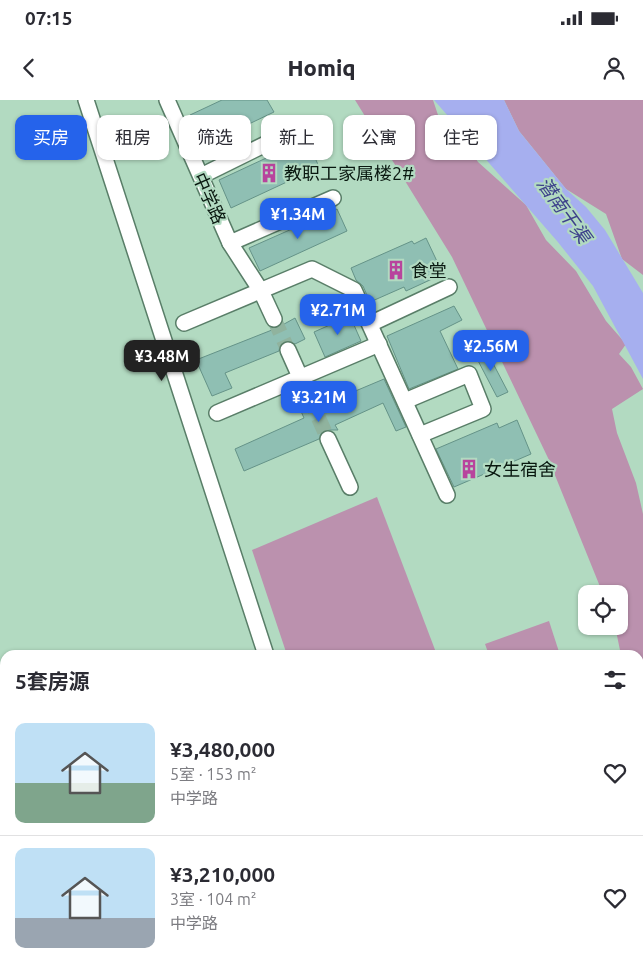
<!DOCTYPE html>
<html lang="zh">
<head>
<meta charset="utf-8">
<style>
	:root { --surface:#fff; --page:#f2f2f3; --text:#2b2b33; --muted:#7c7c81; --line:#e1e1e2; --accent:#2563eb }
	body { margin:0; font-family:Ubuntu,"Noto Sans SC",sans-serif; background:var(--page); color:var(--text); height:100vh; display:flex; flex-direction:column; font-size:19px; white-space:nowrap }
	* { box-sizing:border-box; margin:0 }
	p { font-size:16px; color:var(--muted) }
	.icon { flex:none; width:28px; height:28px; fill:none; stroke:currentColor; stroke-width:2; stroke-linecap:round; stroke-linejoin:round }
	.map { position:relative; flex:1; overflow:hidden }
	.side { position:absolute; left:0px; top:550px; width:644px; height:320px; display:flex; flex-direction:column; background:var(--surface); border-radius:15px 15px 0 0; box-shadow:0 1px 4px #0004 }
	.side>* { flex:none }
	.top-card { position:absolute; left:15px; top:15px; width:614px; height:45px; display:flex; gap:10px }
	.tools { position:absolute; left:578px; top:485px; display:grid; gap:10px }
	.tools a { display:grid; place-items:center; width:50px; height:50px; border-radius:10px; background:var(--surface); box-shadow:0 1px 4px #0004; font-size:25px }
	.price { position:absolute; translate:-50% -42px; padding:0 11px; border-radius:10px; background:var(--accent); color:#fff; font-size:16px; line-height:32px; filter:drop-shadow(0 1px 2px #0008) }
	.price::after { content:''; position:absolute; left:50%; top:30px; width:15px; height:11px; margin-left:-8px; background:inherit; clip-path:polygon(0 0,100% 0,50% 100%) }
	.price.current { background:#222; color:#fff }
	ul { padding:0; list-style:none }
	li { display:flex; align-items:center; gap:15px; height:125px; padding:0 15px }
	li+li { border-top:1px solid var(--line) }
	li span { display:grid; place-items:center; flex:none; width:140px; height:100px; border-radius:10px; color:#555 }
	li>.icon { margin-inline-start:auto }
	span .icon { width:60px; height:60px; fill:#fffc; stroke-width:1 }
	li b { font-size:21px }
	h2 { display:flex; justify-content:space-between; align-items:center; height:60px; padding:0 15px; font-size:21px }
	.pill { padding:0 18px; border-radius:10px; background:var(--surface); box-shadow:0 1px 4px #0004; font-size:18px; line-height:45px }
	.pill.current { background:var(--accent); color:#fff }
	.status { display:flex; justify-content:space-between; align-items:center; height:35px; padding:0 25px; background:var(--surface); direction:ltr }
	.status svg { height:14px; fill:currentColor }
	header { display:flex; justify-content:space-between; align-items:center; height:65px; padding:0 15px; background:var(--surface); font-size:22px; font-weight:800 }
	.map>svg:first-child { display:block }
	.green { fill:#bb91ae }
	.water { fill:#a6afef }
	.building { fill:#8fbfb3; stroke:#659388 }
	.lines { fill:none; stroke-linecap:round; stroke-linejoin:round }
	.minor-tunnel { stroke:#90b39e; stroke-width:15; stroke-dasharray:15 8; stroke-linecap:butt }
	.minor-casing { stroke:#597e68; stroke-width:18 }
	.path { stroke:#5e7969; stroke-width:3; stroke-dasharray:2.5 2.5; stroke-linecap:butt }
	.minor { stroke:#fff; stroke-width:15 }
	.labels { text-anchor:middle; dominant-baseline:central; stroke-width:4.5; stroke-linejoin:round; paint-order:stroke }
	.poi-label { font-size:18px; fill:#091810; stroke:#b2dac1; text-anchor:start }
	.street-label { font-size:18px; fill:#091810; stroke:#b2dac1 }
	.water-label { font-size:19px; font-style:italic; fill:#3d408b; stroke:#b2dac1 }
</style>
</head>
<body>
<div class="status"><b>07:15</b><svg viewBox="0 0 49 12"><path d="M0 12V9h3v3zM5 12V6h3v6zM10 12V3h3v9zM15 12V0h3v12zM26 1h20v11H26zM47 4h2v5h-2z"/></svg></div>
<header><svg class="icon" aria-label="back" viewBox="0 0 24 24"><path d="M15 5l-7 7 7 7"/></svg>Homiq<svg class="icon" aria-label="person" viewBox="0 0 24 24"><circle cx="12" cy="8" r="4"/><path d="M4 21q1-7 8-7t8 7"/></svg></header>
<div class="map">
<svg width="643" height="870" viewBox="0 0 643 870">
	<rect width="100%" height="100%" fill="#b2dac1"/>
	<g class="green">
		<path d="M355 0H433L438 15 453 23 478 62 526 105 546 140 576 171 606 221 626 244 619 254 631 267 643 289 612 309 617 333 636 383 643 414V662L639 642V555H621L615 526H619V494H603L548 358 452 157Z"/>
		<path d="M504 0H643V175L622 159 606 114 566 89 519 31Z"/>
		<path d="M377 397 437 555H287L252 450Z"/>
		<path d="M549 521 560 555H489L485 544Z"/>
	</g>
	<g class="water">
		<path d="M434 0H504L519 31 566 89 586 107 605 130 643 193V279L593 186 557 141Z"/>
		<path d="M639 744 643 791V870H612V865H639Z"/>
	</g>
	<g class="building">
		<path d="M222 0H267L274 12 205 45 190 15Z"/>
		<path d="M307 39 319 67 231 108 219 80Z"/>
		<path d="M337 109 347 131 260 171 249 148Z"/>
		<path d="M426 138 443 174 406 191 404 187 370 202 363 186 356 180 351 168 412 141 414 144Z"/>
		<path d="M454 206 462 220 440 231 458 269 409 289 387 236Z"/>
		<path d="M350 216 361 241 325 257 314 232Z"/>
		<path d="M295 218 305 239 295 244 285 241 280 245 279 251 225 273 232 288 212 296 196 260 277 228Z"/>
		<path d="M485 248 508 292 497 297 474 253Z"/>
		<path d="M384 279 406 327 396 331 383 303 335 325 338 330H325L319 339 244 371 235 349 304 318 299 307 303 304 313 305 318 297 323 295 334 300Z"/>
		<path d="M517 320 531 354 454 387 436 349 497 323 499 328Z"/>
	</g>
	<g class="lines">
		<g class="minor-tunnel">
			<path d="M274 219 288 250"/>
			<path d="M309 297 328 339"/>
		</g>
		<defs>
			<g id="minor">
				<path d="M86 0 266 555"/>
				<path d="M167 0 230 143 261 191 274 219"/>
				<path d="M201 76 302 26"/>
				<path d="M230 143 333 98"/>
				<path d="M184 223 312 169 354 190 447 395"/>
				<path d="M370 224 449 187"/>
				<path d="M288 250 309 297"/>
				<path d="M405 301 469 274 483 309 420 335"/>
				<path d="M217 313 379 244"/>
				<path d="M328 339 350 387"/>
				<path d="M266 870 271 865"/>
			</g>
		</defs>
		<use href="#minor" class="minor-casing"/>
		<g class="path">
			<path d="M639 668 643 667"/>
			<path d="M0 713 5 711"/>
			<path d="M576 870 578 865"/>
		</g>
		<use href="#minor" class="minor"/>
	</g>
	<defs>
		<symbol id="building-bare" viewBox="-9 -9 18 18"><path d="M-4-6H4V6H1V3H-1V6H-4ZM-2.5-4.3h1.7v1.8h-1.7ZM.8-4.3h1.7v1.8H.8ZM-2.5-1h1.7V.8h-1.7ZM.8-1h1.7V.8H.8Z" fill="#b8449d" stroke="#b2dac1" stroke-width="2.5" paint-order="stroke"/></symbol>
	</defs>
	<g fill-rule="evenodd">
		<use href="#building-bare" x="255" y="59" width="28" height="28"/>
		<use href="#building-bare" x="382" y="156" width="28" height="28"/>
		<use href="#building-bare" x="455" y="355" width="28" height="28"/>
	</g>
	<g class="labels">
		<g class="poi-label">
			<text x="284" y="73">教职工家属楼2#</text>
			<text x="411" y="170">食堂</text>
			<text x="484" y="369">女生宿舍</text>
		</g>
		<g class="street-label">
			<text transform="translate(210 98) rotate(66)">中学路</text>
		</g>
		<g class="water-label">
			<text transform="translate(564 110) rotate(54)">潜南干渠</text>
		</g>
	</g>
</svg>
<div class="tools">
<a><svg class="icon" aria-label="locate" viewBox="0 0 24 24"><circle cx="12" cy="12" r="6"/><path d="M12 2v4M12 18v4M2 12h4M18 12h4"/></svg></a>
</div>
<b class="price" style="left:298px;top:140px">¥1.34M</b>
<b class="price" style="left:338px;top:236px">¥2.71M</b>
<b class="price" style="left:491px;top:272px">¥2.56M</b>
<b class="price current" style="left:162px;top:282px">¥3.48M</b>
<b class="price" style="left:319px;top:323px">¥3.21M</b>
<div class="top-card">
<a class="pill current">买房</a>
<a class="pill">租房</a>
<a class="pill">筛选</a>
<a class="pill">新上</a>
<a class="pill">公寓</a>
<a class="pill">住宅</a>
</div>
<section class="side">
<h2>5套房源<svg class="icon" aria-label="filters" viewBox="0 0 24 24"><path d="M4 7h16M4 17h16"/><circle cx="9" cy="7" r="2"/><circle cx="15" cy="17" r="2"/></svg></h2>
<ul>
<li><span style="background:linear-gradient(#bfe0f5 60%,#7fa58c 0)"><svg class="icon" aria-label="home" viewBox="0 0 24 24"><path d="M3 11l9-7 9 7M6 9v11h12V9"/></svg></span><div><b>¥3,480,000</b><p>5室 · 153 m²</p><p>中学路</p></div><svg class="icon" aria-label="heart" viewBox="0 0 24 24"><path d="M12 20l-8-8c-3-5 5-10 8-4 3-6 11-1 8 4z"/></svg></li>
<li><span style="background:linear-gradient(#bfe0f5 70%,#9aa5b1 0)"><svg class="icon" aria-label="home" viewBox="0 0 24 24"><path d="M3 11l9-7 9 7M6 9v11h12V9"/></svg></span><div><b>¥3,210,000</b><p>3室 · 104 m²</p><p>中学路</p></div><svg class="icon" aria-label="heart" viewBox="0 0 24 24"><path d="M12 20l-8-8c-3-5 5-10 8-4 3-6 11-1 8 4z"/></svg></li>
</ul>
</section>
</div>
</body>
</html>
